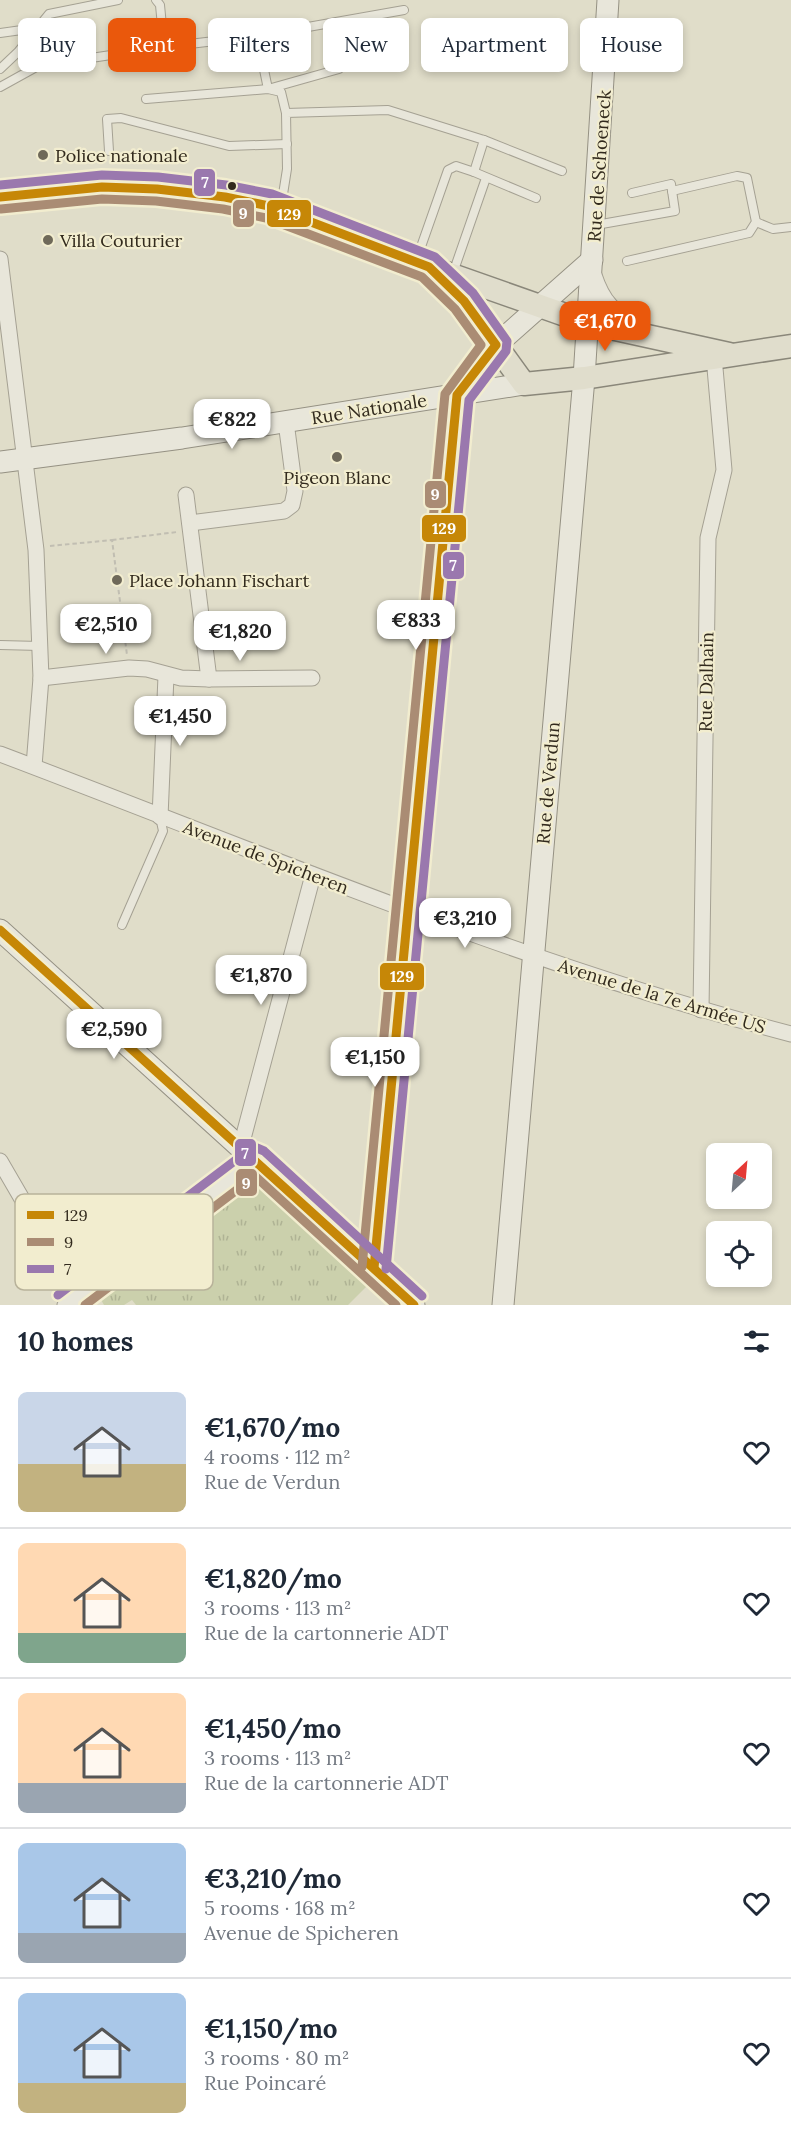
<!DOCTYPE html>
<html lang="en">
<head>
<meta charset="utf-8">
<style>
	:root { --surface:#fff; --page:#f6f6f7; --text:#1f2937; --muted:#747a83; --line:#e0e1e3; --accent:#ea580c }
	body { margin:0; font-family:Lora,serif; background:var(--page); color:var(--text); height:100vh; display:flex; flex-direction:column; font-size:22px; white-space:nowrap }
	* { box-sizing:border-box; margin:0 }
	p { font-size:20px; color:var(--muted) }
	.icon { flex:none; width:33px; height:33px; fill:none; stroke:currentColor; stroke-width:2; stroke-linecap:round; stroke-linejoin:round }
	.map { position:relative; height:1305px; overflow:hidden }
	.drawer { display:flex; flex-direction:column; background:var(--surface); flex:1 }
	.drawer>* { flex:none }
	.banner { position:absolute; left:18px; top:18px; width:756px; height:54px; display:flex; gap:12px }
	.needle { width:39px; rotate:26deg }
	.buttons { position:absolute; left:706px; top:1143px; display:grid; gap:12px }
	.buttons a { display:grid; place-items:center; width:66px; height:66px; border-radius:9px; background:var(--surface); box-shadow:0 3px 9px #0003; font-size:30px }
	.price { position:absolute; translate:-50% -51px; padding:0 14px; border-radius:12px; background:#fff; color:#222; font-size:20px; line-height:39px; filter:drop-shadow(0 2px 3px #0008) }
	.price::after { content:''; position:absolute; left:50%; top:36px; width:18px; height:14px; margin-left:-9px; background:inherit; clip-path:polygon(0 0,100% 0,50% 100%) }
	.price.selected { background:var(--accent); color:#fff }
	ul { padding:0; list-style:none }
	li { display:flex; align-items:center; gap:18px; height:150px; padding:0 18px }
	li+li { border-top:2px solid var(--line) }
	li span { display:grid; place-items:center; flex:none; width:168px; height:120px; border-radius:9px; color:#555 }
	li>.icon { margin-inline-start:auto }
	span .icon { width:72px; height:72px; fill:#fffc; stroke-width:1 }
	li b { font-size:26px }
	h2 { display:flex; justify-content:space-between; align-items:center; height:72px; padding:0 18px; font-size:26px }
	.chip { padding:0 21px; border-radius:9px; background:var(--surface); box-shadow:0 3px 9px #0003; font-size:21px; line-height:54px }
	.chip.selected { background:var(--accent); color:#fff }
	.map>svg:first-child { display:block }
	.park { fill:url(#park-tufts) }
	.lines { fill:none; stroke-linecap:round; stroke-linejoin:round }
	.service-casing { stroke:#a5a193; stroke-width:10 }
	.minor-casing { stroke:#a5a193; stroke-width:17 }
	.secondary-casing { stroke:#959183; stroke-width:23 }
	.primary-casing { stroke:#8a877a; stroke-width:25 }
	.path { stroke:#c1beb2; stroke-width:2; stroke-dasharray:4.5 3; stroke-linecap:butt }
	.service { stroke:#e8e6da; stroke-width:8 }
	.minor { stroke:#e8e6da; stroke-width:15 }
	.secondary { stroke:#e8e6da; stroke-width:21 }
	.primary { stroke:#e0ddcc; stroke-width:22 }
	.bus-1-casing { stroke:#f2edcf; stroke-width:14 }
	.bus-2-casing { stroke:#f2edcf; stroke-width:14 }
	.bus-3-casing { stroke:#f2edcf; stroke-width:14 }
	.bus-1 { stroke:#c68707; stroke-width:9 }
	.bus-2 { stroke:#aa8c74; stroke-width:9 }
	.bus-3 { stroke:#9a78ae; stroke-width:9 }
	.poi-dot { fill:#6f6959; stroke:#f2edcf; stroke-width:2 }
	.bus-dot { fill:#322a1d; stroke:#f2edcf; stroke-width:2 }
	.labels { text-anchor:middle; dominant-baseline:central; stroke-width:4.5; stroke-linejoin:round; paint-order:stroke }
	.poi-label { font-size:18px; fill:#322a1d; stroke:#f2edcf; text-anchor:start }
	.street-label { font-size:18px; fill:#322a1d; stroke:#f2edcf }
	.key { fill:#f2edcf; stroke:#b8b29a; stroke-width:1.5 }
	.key-label { font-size:16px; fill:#322a1d }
	.line-badge { stroke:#f2edcf; stroke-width:2 }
	.badge-label { font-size:16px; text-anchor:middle; font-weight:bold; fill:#fff }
</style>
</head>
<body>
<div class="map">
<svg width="791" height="1305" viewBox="0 0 791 1305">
	<defs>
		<pattern id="park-tufts" width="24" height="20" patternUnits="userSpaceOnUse" patternTransform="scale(1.5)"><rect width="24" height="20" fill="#cbd0ac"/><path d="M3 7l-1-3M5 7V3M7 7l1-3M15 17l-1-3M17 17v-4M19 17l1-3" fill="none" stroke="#afb394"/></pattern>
	</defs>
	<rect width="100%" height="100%" fill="#e0ddc9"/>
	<path class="park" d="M258 1169 377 1276 348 1305H136L132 1300 124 1305H104L96 1291Z"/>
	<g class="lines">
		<defs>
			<g id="service">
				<path d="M0 33 36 28"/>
				<path d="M257 36 268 89 339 69"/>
				<path d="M164 47 257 36 404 10"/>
				<path d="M0 69 18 52 49 14 118 0"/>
				<path d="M0 87 38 66 164 47 160 5 156 0"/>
				<path d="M146 99 268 89 281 92 286 113"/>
				<path d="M484 140 562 171"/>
				<path d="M109 151 107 119 121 118 229 146 287 144"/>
				<path d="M281 207 287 169 286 113 388 110 484 140 474 172 536 198"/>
				<path d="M756 222 773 229 791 227"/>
				<path d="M596 225 675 211 671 184 632 193"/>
				<path d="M416 261 448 170 456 166 474 172"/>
				<path d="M627 261 749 233 756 222 747 178 737 176 672 191"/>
				<path d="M453 273 486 178"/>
				<path d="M0 645 40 646"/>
				<path d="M122 925 163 831 160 817"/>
			</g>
			<g id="minor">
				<path d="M0 259 36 550 41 678 34 766"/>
				<path d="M594 275C604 306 617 313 643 332"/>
				<path d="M186 495 209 679"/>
				<path d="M190 523 284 511 292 505 295 491 286 422"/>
				<path d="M41 678 129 668 147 669 181 678 209 679 312 678"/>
				<path d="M0 754C262 853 520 963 791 1034"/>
				<path d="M160 817 166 676"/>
				<path d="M701 1010 708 538 724 470 714 357"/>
				<path d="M241 1146 313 875"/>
				<path d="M0 1161 83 1304"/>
				<path d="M374 1268 457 395"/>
				<path d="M65 1305 256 1160"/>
			</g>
			<g id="secondary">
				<path d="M457 395 496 345 592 260"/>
				<path d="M0 462 182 438 524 384"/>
				<path d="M0 930 414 1305"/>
				<path d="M503 1305 584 378 608 0"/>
			</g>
			<g id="primary">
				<path d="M0 197 102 187 157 189 225 197 269 206 429 267 588 323 729 354"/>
				<path d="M435 273 464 301 524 384 584 378 791 346"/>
			</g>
		</defs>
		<use href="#service" class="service-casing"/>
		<use href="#minor" class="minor-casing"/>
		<use href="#secondary" class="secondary-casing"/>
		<use href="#primary" class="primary-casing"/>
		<g class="path">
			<path d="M112 540 177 532"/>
			<path d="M50 546 112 540 127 655"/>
		</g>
		<use href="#service" class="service"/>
		<use href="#minor" class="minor"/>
		<use href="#secondary" class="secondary"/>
		<use href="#primary" class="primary"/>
		<defs>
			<g id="bus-1">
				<path d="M0 197 102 187 157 189 225 197 269 206 429 267 464 301 496 345 457 395 374 1268"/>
				<path d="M0 930 414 1305"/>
			</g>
			<g id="bus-2">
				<path d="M1 209 102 199 156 201 223 209 266 218 422 277 455 309 481 345 445 394 362 1267"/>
				<path d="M85 1305 255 1176 396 1305"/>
			</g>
			<g id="bus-3">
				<path d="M0 185 102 175 158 177 226 185 272 194 435 257 473 293 507 341 506 351 469 400 386 1269"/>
				<path d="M58 1295 249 1150 257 1148 264 1151 422 1296"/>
			</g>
		</defs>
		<use href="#bus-1" class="bus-1-casing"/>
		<use href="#bus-2" class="bus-2-casing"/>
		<use href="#bus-3" class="bus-3-casing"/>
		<use href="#bus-1" class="bus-1"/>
		<use href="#bus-2" class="bus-2"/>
		<use href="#bus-3" class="bus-3"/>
	</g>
	<g class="poi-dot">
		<circle cx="43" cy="155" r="6"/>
		<circle cx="48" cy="240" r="6"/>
		<circle cx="337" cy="457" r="6"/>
		<circle cx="117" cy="580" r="6"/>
	</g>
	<circle class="bus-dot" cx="232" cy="186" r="5"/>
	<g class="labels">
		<g class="poi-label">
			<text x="55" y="155">Police nationale</text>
			<text x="60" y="240">Villa Couturier</text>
			<text x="337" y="477" text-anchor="middle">Pigeon Blanc</text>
			<text x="129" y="580">Place Johann Fischart</text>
		</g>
		<g class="street-label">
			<text transform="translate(599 166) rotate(-86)">Rue de Schoeneck</text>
			<text transform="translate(369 409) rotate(-9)">Rue Nationale</text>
			<text transform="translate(706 682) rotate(-89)">Rue Dalhain</text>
			<text transform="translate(548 783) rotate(-85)">Rue de Verdun</text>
			<text transform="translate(266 857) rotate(21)">Avenue de Spicheren</text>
			<text transform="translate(662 996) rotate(17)">Avenue de la 7e Armée US</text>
		</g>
	</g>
	<rect x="15" y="1194" width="198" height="96" rx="9" class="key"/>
	<rect x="27" y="1211" width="27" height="8" fill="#c68707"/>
	<rect x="27" y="1238" width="27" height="8" fill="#aa8c74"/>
	<rect x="27" y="1265" width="27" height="8" fill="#9a78ae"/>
	<g class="key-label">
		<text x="64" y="1221">129</text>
		<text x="64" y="1248">9</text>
		<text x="64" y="1275">7</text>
	</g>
	<g class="line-badge">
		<rect x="193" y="168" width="23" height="29" rx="6" fill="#9a78ae"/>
		<rect x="232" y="199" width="23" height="29" rx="6" fill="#aa8c74"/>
		<rect x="266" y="199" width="46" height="29" rx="6" fill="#c68707"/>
		<rect x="424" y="480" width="23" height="29" rx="6" fill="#aa8c74"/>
		<rect x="421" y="514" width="46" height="29" rx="6" fill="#c68707"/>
		<rect x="442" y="551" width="23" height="29" rx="6" fill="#9a78ae"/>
		<rect x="379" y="962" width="46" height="29" rx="6" fill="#c68707"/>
		<rect x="234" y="1138" width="23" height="29" rx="6" fill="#9a78ae"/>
		<rect x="235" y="1168" width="23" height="29" rx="6" fill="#aa8c74"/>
	</g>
	<g class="badge-label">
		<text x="205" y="188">7</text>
		<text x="243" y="219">9</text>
		<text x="289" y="220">129</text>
		<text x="435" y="500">9</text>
		<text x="444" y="534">129</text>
		<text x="453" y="571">7</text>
		<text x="402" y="982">129</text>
		<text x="245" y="1159">7</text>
		<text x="246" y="1189">9</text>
	</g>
</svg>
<div class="buttons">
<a><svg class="needle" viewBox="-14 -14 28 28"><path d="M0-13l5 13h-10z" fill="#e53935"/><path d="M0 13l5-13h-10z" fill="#747a83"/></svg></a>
<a><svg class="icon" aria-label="locate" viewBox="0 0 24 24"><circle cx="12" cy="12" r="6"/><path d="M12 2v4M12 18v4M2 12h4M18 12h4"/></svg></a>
</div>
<b class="price selected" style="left:605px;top:352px">€1,670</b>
<b class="price" style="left:232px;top:450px">€822</b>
<b class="price" style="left:416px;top:651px">€833</b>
<b class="price" style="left:106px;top:655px">€2,510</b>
<b class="price" style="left:240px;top:662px">€1,820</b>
<b class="price" style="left:180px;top:747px">€1,450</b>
<b class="price" style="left:465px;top:949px">€3,210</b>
<b class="price" style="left:261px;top:1006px">€1,870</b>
<b class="price" style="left:114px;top:1060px">€2,590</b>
<b class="price" style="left:375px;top:1088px">€1,150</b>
<div class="banner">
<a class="chip">Buy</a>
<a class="chip selected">Rent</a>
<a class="chip">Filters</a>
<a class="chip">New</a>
<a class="chip">Apartment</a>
<a class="chip">House</a>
</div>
</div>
<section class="drawer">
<h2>10 homes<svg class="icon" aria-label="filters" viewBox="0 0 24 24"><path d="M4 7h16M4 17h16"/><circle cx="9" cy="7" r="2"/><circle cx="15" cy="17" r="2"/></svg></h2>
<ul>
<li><span style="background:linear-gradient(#c9d6e8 60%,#c2b280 0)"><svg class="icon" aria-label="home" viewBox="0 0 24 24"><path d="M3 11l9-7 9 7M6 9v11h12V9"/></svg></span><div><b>€1,670/mo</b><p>4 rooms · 112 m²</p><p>Rue de Verdun</p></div><svg class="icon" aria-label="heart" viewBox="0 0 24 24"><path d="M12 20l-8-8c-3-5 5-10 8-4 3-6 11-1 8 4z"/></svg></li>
<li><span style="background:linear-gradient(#ffd9b3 75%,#7fa58c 0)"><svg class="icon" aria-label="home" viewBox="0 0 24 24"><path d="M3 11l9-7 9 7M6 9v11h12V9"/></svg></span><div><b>€1,820/mo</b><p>3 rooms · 113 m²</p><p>Rue de la cartonnerie ADT</p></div><svg class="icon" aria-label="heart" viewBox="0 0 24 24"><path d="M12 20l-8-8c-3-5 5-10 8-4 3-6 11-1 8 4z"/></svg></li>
<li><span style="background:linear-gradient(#ffd9b3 75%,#9aa5b1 0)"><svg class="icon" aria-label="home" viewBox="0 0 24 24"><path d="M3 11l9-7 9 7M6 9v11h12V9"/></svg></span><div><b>€1,450/mo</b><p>3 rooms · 113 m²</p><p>Rue de la cartonnerie ADT</p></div><svg class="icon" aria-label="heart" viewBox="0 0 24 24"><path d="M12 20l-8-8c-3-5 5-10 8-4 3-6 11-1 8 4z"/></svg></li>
<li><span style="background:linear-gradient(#a9c7e8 75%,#9aa5b1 0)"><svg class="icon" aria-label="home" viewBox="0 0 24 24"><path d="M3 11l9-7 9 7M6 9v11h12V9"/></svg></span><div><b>€3,210/mo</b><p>5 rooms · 168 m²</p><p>Avenue de Spicheren</p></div><svg class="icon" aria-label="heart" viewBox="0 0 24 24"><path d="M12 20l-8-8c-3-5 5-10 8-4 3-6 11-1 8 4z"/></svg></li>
<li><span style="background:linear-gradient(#a9c7e8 75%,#c2b280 0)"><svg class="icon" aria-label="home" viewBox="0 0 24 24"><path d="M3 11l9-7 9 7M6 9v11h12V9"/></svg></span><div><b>€1,150/mo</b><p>3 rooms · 80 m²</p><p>Rue Poincaré</p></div><svg class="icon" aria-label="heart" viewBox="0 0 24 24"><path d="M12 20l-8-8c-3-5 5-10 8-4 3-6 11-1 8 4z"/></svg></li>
</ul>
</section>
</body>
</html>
